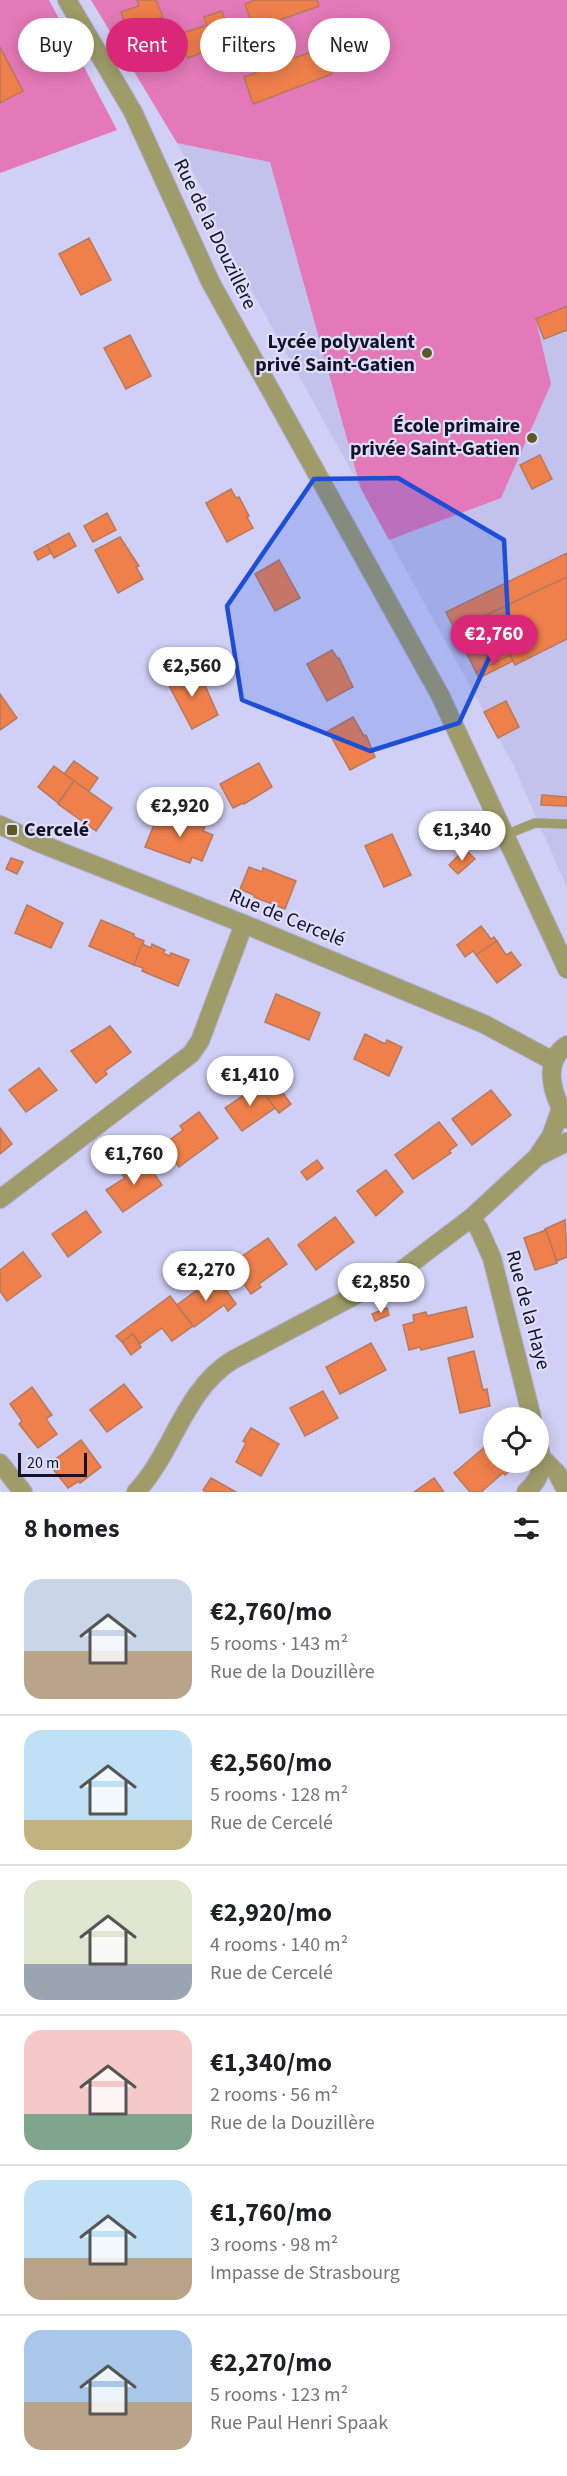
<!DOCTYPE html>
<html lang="en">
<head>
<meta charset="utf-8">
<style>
	:root { --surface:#fff; --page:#f6f6f6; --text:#202124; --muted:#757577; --line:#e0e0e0; --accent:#db2777 }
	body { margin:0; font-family:"Source Sans 3",sans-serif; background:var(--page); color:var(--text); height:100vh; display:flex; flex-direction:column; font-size:22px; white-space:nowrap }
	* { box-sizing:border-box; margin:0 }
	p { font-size:20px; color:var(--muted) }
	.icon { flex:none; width:33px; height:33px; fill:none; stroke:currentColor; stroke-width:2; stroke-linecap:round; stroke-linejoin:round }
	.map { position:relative; height:1492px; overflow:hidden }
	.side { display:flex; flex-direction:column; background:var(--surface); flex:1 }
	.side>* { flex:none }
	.banner { position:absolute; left:18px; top:18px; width:531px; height:54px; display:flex; gap:12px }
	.controls { position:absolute; left:483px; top:1407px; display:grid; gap:12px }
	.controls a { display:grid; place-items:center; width:66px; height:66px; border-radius:50%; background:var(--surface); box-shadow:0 3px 15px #0003; font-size:30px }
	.scale { position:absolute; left:18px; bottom:15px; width:69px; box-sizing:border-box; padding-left:6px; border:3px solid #141229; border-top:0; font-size:16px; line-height:21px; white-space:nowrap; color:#141229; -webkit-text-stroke:4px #dedff9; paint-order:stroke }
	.price { position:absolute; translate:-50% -51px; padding:0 14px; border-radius:21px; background:#fff; color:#222; font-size:20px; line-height:39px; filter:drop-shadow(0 2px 3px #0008) }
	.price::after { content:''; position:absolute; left:50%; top:36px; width:18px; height:14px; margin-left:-9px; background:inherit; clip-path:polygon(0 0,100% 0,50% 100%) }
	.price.selected { background:var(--accent); color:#fff }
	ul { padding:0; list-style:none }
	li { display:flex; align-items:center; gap:18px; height:150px; padding:0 24px }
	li+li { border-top:2px solid var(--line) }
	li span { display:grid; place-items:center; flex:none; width:168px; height:120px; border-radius:18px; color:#555 }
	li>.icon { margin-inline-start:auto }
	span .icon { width:72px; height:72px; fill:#fffc; stroke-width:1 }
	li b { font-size:26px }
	h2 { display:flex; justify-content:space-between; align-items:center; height:72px; padding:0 24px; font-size:26px }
	.pill { padding:0 21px; border-radius:27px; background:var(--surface); box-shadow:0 3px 15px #0003; font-size:21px; line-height:54px }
	.pill.selected { background:var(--accent); color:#fff }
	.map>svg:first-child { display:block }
	.built { fill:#c2c2ec }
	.green { fill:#e379b8 }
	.building { fill:#ef804b; stroke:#b7795d; stroke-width:1.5 }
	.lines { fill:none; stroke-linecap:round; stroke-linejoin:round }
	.lane-casing { stroke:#aeaed2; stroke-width:10 }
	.street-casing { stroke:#aeaed2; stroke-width:20 }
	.lane { stroke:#9f9c6a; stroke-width:9 }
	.street { stroke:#9f9c6a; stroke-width:18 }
	.marked { fill:#1d4ed8; fill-opacity:0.2; stroke:#1d4ed8; stroke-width:4.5; stroke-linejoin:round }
	.poi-dot { fill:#5d5926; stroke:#dedff9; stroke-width:2 }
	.labels { text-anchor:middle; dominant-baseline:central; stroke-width:4.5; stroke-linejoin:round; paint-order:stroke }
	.street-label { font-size:20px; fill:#141229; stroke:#dedff9 }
	.poi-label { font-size:20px; font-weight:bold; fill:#141229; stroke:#dedff9; text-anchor:end }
</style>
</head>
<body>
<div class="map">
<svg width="567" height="1492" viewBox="0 0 567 1492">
	<rect width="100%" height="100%" fill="#d0d0f7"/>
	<path class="built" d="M567 2V888L512 762 211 217 207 198 177 143Z"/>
	<g class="green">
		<path d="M0 0H49L117 130 0 173Z"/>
		<path d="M91 0H567V306L536 320 551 384 501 498 389 540 361 489 270 162 177 143Z"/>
	</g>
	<g class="building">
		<path d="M137 0H156L163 17 128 30 121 12 139 6Z"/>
		<path d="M255 0H317L319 6 274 22 275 25 255 32 245 4Z"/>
		<path d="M222 11 232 41 188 58 186 55 162 64 158 53 164 50 157 30 176 24 180 34 207 25 204 17Z"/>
		<path d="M0 47 23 91 0 103Z"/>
		<path d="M291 47 295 58 322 48 332 74 253 104 244 77 256 73 252 62Z"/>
		<path d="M89 238 111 280 81 295 59 254Z"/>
		<path d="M567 306V330L544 339 536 319Z"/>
		<path d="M130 335 151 376 126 389 104 348Z"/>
		<path d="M540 455 552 479 532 489 520 465Z"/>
		<path d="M231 489 236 498 239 497 249 516 247 517 253 528 227 542 206 503Z"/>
		<path d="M107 513 116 530 93 542 84 526Z"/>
		<path d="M69 533 76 546 54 558 47 545Z"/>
		<path d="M120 537 139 566 136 567 143 579 118 593 95 550Z"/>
		<path d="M47 545 51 553 38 560 34 552Z"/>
		<path d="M567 553V577L455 630 446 612Z"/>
		<path d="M279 560 300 598 275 611 255 574Z"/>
		<path d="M567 577V639L515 665 510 655 476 672 455 630Z"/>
		<path d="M332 650 338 659 339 658 353 687 327 701 307 664Z"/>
		<path d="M510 655 513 661 479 678 476 672Z"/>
		<path d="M191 666 201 685 204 683 218 715 192 729 166 680Z"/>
		<path d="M0 694 17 718 0 730Z"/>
		<path d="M506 701 519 727 498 738 484 712Z"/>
		<path d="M353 717 364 736 366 735 375 757 350 770 328 731Z"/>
		<path d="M74 761 98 778 89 791 64 774Z"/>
		<path d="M259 763 272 787 244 804 243 803 233 808 220 784Z"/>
		<path d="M54 766 74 781 58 803 38 787Z"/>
		<path d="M74 781 112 808 96 831 58 804Z"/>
		<path d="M542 795 567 797V806L541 805Z"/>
		<path d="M180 814 206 824 203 831 213 835 202 861 192 857 190 863 145 847 158 815 176 822Z"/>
		<path d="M392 834 411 875 384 887 365 846Z"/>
		<path d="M465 849 475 859 458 874 449 865Z"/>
		<path d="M11 858 23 862 17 874 6 869Z"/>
		<path d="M249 867 262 872 263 868 296 881 285 909 254 897V895L240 889Z"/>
		<path d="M27 905 63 923 51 948 15 933Z"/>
		<path d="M101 920 134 934V937L144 941 134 965 89 946Z"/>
		<path d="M481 926 491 939 494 937 497 941 476 955 473 951 465 957 457 945Z"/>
		<path d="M497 941 506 955 511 952 521 965 497 983 476 955Z"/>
		<path d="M142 944 151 948 152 944 165 950 163 953 170 956 171 953 189 960 178 986 142 971 143 968 134 965Z"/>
		<path d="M276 994 320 1013 309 1040 265 1022Z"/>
		<path d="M110 1026 131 1052 105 1071 107 1074 96 1083 71 1051Z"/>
		<path d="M365 1034 385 1044 387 1040 402 1047 389 1076 354 1059Z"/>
		<path d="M39 1068 57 1090 26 1112 9 1090Z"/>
		<path d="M256 1082 275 1108 242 1131 225 1108 247 1093 245 1090Z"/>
		<path d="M278 1086 291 1104 279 1113 265 1095Z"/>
		<path d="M491 1090 511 1115 472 1145 452 1119Z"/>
		<path d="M199 1112 218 1138 179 1167 163 1145 183 1130 180 1126Z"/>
		<path d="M439 1122 457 1145 449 1151 451 1153 413 1179 395 1155Z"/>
		<path d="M0 1128 12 1144 0 1154Z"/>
		<path d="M317 1160 323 1168 307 1180 301 1172Z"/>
		<path d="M146 1162 162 1185 123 1212 106 1190 125 1178 122 1174 134 1165 136 1168Z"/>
		<path d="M386 1170 403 1192 376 1216 357 1191Z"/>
		<path d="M86 1211 101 1232 68 1257 52 1234Z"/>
		<path d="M335 1217 354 1242 316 1270 298 1245Z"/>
		<path d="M565 1220 567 1257 557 1261 545 1229Z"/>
		<path d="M546 1230 557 1263 535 1270 524 1238Z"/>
		<path d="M268 1238 287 1264 259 1284 261 1287 251 1294 230 1265Z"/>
		<path d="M23 1252 41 1276 7 1301 0 1291V1270Z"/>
		<path d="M216 1276 236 1304 228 1311 224 1305 194 1327 177 1305Z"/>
		<path d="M170 1296 193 1326 172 1341 162 1328 140 1344 133 1334 122 1342 116 1336Z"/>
		<path d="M466 1307 473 1337 421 1350 420 1347 409 1350 403 1325 414 1322 413 1315 426 1312 427 1316Z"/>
		<path d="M387 1308 389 1315 375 1321 372 1314Z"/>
		<path d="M133 1334 141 1347 131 1355 122 1342Z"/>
		<path d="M371 1343 386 1370 340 1394 326 1367Z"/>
		<path d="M474 1351 483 1390 487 1389 490 1406 460 1413 448 1358Z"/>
		<path d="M124 1384 142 1407 107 1432 90 1410Z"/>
		<path d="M32 1387 52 1415 46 1419 57 1434 38 1448 19 1424 22 1421 10 1404Z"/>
		<path d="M323 1391 338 1418 305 1436 290 1408Z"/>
		<path d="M251 1428 279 1444 261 1476 236 1462 246 1443 243 1441Z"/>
		<path d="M81 1440 101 1467 80 1483 79 1481 68 1488 49 1464Z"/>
		<path d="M493 1440 494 1462H512L515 1466 505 1475 503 1473 481 1492H470L454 1473Z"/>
		<path d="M211 1478 236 1492H206L203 1490Z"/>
		<path d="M434 1478 444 1492H414Z"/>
	</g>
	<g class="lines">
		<defs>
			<path id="lane" d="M505 835 535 823 567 824"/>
			<g id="street">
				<path d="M67 0 133 112 211 283 440 695 567 969"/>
				<path d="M0 825 39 843 244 924 484 1024 553 1061"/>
				<path d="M567 1045C541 1062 553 1097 567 1119"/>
				<path d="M539 1154 551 1136 561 1108"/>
				<path d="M0 1199 191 1054 200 1041 244 924"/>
				<path d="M471 1218 479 1229 492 1258 532 1418"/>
				<path d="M542 1458 557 1473 567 1492"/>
				<path d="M0 1463 23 1492"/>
				<path d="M136 1492C173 1453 184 1391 231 1361L401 1271 471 1218 537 1157 567 1142"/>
				<path d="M526 1492C543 1477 544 1463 538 1442"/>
			</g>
		</defs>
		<use href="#lane" class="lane-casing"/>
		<use href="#street" class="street-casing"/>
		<use href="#lane" class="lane"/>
		<use href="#street" class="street"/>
	</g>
	<path class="marked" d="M398 478 504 540 508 617 459 723 370 751 242 700 227 606 314 479Z"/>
	<g class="poi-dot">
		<circle cx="427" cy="353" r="6"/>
		<circle cx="532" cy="438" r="6"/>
		<rect x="6" y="824" width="12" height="12" rx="3"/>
	</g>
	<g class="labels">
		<g class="street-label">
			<text transform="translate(215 234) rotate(64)">Rue de la Douzillère</text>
			<text transform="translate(287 918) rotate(22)">Rue de Cercelé</text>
			<text transform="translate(528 1310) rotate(75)">Rue de la Haye</text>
		</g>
		<g class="poi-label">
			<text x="415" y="342">Lycée polyvalent<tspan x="415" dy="23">privé Saint-Gatien</tspan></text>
			<text x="520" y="426">École primaire<tspan x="520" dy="23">privée Saint-Gatien</tspan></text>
			<text x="24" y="830" text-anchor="start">Cercelé</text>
		</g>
	</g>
</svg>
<div class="controls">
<a><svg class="icon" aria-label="locate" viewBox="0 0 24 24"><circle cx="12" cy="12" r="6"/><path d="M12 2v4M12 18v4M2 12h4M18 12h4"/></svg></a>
</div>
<div class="scale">20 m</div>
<b class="price selected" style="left:494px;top:666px">€2,760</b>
<b class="price" style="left:192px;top:698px">€2,560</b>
<b class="price" style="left:180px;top:838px">€2,920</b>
<b class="price" style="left:462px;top:862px">€1,340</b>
<b class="price" style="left:250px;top:1107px">€1,410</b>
<b class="price" style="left:134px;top:1186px">€1,760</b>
<b class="price" style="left:206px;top:1302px">€2,270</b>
<b class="price" style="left:381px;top:1314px">€2,850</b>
<div class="banner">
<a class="pill">Buy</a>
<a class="pill selected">Rent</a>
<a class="pill">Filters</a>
<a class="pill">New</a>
</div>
</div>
<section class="side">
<h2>8 homes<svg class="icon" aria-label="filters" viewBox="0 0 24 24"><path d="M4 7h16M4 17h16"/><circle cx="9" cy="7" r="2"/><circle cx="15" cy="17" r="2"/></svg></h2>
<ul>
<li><span style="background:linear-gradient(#c9d6e8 60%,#b9a48a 0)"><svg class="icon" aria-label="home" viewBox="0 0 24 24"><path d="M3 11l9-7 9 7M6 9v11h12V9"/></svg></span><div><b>€2,760/mo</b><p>5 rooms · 143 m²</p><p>Rue de la Douzillère</p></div></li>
<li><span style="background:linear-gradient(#bfe0f5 75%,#c2b280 0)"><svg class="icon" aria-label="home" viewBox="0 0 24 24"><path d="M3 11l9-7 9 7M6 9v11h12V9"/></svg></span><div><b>€2,560/mo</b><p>5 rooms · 128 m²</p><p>Rue de Cercelé</p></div></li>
<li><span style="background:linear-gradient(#dfe7d0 70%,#9aa5b1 0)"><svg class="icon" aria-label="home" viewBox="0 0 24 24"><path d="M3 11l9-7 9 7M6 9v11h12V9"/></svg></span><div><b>€2,920/mo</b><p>4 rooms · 140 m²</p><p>Rue de Cercelé</p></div></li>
<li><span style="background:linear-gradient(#f6c9c9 70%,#7fa58c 0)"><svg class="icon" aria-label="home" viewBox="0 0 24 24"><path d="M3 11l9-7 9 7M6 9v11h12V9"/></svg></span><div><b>€1,340/mo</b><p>2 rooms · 56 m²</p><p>Rue de la Douzillère</p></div></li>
<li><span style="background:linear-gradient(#bfe0f5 65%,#b9a48a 0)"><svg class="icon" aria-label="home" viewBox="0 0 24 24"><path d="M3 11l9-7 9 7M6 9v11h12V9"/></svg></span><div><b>€1,760/mo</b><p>3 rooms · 98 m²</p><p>Impasse de Strasbourg</p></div></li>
<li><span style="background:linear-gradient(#a9c7e8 60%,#b9a48a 0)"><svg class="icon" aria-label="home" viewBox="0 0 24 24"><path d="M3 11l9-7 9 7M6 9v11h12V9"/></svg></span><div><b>€2,270/mo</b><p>5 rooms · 123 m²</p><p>Rue Paul Henri Spaak</p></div></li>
</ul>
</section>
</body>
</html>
